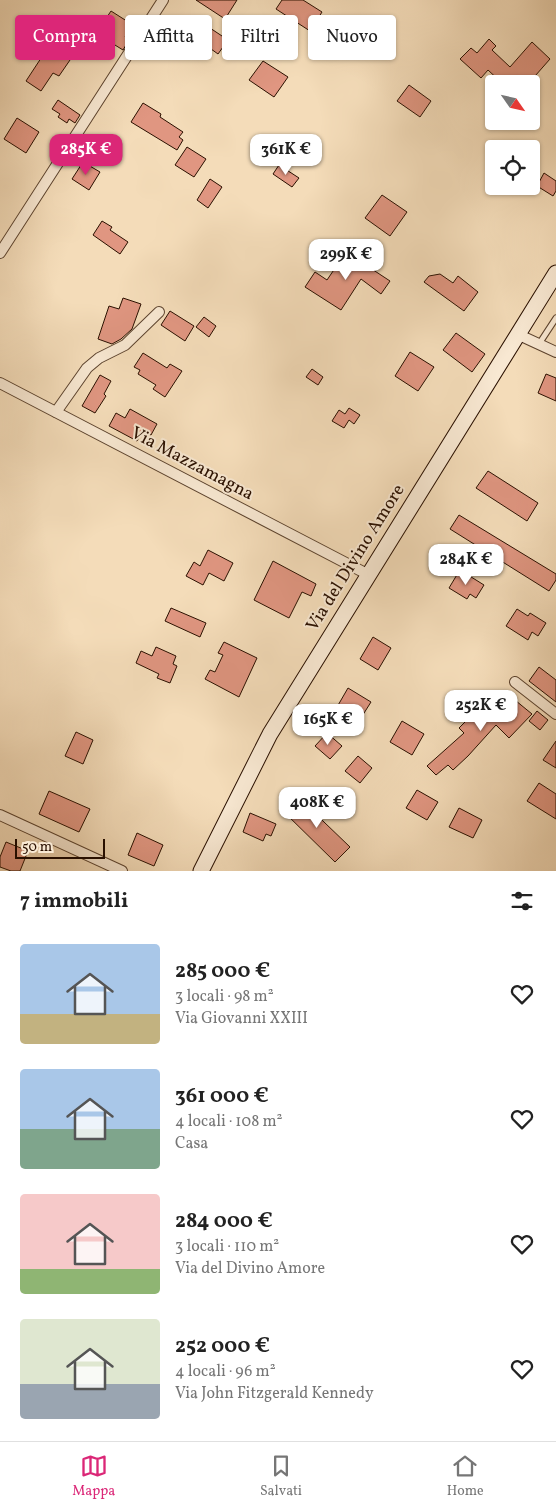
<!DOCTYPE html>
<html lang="it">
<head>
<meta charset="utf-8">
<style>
	:root { --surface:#fff; --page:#f6f6f6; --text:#222; --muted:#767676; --line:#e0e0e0; --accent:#db2777 }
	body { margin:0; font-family:Vollkorn,serif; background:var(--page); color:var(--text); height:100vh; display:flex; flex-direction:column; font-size:19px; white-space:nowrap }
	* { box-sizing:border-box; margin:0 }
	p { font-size:16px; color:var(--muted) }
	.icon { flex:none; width:28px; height:28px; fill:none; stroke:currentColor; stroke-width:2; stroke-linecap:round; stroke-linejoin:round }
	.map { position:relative; height:871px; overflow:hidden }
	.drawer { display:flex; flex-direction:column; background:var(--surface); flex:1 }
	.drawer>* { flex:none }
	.top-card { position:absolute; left:15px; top:15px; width:526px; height:45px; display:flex; gap:10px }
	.needle { width:32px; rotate:124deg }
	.tools { position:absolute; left:485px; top:75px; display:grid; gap:10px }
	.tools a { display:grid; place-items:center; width:55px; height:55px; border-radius:5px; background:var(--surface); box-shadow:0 1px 4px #0004; font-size:25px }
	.scale { position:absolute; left:15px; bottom:12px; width:90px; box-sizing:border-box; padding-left:5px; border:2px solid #2a1000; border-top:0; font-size:14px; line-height:18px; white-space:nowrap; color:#2a1000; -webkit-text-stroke:4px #f8e8d2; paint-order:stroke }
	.price { position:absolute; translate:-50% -42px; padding:0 11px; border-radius:10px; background:#fff; color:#222; font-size:16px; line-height:32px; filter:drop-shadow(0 1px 2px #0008) }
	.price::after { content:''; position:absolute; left:50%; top:30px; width:15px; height:11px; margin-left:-8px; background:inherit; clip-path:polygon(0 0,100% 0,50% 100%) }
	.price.current { background:var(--accent); color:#fff }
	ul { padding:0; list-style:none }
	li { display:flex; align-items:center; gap:15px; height:125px; padding:0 20px }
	li span { display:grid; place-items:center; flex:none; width:140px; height:100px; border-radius:5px; color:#555 }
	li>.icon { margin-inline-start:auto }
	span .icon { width:60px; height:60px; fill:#fffc; stroke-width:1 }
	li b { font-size:21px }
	h2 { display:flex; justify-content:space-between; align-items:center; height:60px; padding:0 20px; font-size:21px }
	.tag { padding:0 18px; border-radius:5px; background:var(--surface); box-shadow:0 1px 4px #0004; font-size:18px; line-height:45px }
	.tag.current { background:var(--accent); color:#fff }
	.menu { display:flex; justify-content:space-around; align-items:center; height:70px; border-top:1px solid var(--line); background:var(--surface); font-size:14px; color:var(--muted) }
	.menu a { display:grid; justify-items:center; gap:2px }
	.menu .current { color:var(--accent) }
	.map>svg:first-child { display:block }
	.building { fill:#e09681; stroke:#2a1000 }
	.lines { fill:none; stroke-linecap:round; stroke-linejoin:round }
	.lane-casing { stroke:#5c432e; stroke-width:7 }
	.street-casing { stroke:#5c432e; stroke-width:12 }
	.secondary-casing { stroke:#2a1000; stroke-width:17 }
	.lane { stroke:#f8e8d2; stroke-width:5 }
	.street { stroke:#f8e8d2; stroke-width:10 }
	.secondary { stroke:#f8e8d2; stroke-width:15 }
	.labels { text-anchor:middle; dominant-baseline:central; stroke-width:4; stroke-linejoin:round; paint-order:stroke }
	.street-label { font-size:18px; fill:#2a1000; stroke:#f8e8d2 }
</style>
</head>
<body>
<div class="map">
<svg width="556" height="871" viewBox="0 0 556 871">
	<rect width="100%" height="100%" fill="#f4dcb9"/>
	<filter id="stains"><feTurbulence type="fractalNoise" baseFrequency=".004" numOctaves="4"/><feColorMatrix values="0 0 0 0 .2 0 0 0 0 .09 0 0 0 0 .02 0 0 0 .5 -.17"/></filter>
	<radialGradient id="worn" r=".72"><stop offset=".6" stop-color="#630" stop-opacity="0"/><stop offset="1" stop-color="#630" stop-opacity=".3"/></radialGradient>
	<g class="building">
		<path d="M196 0H237L225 19Z"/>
		<path d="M282 0H303L322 12 310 31 276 9Z"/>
		<path d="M111 11 133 25 125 37 129 40 123 50 102 37 106 30 101 26Z"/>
		<path d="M210 28 228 40 218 54 200 41Z"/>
		<path d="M489 39 496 46 492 50 510 67 532 42 550 59 528 84H503L488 70 481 78 460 59 471 48 477 53Z"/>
		<path d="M49 46 70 60 59 76 53 73 41 91 26 81Z"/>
		<path d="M263 61 288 77 274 97 249 80Z"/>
		<path d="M409 85 431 101 420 117 397 101Z"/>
		<path d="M58 100 80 115 75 123 69 119 67 123 58 117 60 114 52 109Z"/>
		<path d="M143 103 161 114 160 117 183 132 179 137 183 140 177 150 131 122Z"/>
		<path d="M17 118 39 132 26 153 4 139Z"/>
		<path d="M187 147 206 159 194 177 175 165Z"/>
		<path d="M83 162 100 172 89 190 72 179Z"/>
		<path d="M279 165 299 178 292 187 273 174Z"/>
		<path d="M544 173 556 181V191L553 196 537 186Z"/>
		<path d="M210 179 222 187 208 208 197 200Z"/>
		<path d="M382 195 407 212 390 236 365 218Z"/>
		<path d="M102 221 112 227 110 230 128 242 120 254 93 235Z"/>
		<path d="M346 252 390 281 381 294 361 279 341 310 305 287 315 272 327 280Z"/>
		<path d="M440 274 453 283 458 276 478 292 464 311 424 282 429 276Z"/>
		<path d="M123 298 141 304 132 329 121 339 112 344 98 339 109 306 119 309Z"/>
		<path d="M170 311 194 326 185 341 161 325Z"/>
		<path d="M204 317 216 326 209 337 196 327Z"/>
		<path d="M456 333 485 354 472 372 443 350Z"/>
		<path d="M410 352 434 367 418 391 395 376Z"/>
		<path d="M143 353 167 368 170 364 182 371 165 397 153 389 156 385 138 374 140 370 134 367Z"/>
		<path d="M312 369 323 377 318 385 306 377Z"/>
		<path d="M546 374 556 378V401L538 393Z"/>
		<path d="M100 375 111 381 104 394 106 396 95 413 82 406Z"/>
		<path d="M349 408 360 415 354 424 349 420 344 428 332 421 339 410 345 414Z"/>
		<path d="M130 409 157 424 151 435 143 430 137 441 109 426 116 413 125 418Z"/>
		<path d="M488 471 538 503 527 521 476 488Z"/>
		<path d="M459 515 556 574V580L549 591 450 529Z"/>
		<path d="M208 550 233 563 224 581 209 573 203 585 186 576 194 562 200 566Z"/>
		<path d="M273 561 316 584 311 596 302 592 289 618 254 600Z"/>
		<path d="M458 573 466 578 468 575 484 585 476 598 470 594 467 599 449 588Z"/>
		<path d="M171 608 206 623 200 637 165 621Z"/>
		<path d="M517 609 528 616 530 613 546 623 538 636 532 632 528 640 506 626Z"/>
		<path d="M373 637 391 648 378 670 360 659Z"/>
		<path d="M224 642 257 658 239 697 205 679 210 670 215 672 223 655 218 653Z"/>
		<path d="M156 647 176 656 173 664 177 666 170 683 157 678 159 674 136 663 141 651 152 656Z"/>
		<path d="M539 667 556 680V702L529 681Z"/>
		<path d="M348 688 371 702 359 721 337 707Z"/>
		<path d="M510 696 532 714 509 738 496 725 468 756 453 770 448 765 436 775 427 766 464 733 459 728 485 702 497 714Z"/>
		<path d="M537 711 548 720 540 730 529 721Z"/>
		<path d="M402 721 424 734 412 755 390 742Z"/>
		<path d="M76 732 93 740 83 764 65 756Z"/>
		<path d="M327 733 342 746 330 759 315 746Z"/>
		<path d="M556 741V768L543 760Z"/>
		<path d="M358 756 372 768 360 783 345 771Z"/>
		<path d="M539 783 556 794V819L527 801Z"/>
		<path d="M417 790 438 802 427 820 406 808Z"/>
		<path d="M49 791 90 809 79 832 39 814Z"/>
		<path d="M298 797 350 847 335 862 283 811Z"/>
		<path d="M459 808 482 820 473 838 449 827Z"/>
		<path d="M250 813 276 824 271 836 266 834 263 841 243 832Z"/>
		<path d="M137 833 163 845 154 866 128 855Z"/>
		<path d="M6 842 28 851 20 871H11L0 867V857Z"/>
	</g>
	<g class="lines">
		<defs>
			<path id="lane" d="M539 344 556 318"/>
			<g id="street">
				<path d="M0 253 163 0"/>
				<path d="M517 334 556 352"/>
				<path d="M0 383 369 575"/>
				<path d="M56 412 87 368 99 358 125 345 159 312"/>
				<path d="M515 682 556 714"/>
				<path d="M0 815 122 871"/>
			</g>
			<path id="secondary" d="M201 871 270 734 556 273"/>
		</defs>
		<use href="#lane" class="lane-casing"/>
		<use href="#street" class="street-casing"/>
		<use href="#secondary" class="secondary-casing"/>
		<use href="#lane" class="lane"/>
		<use href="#street" class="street"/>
		<use href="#secondary" class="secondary"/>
	</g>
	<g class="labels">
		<g class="street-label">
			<text transform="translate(192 464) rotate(28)">Via Mazzamagna</text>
			<text transform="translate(356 558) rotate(-58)">Via del Divino Amore</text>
		</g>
	</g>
	<rect width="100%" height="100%" filter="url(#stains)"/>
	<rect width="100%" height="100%" fill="url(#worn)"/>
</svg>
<div class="tools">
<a><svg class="needle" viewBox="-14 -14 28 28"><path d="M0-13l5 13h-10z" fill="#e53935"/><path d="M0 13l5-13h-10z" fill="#767676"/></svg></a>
<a><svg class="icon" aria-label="locate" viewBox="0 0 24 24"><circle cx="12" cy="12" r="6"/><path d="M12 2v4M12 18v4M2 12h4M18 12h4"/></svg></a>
</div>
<div class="scale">50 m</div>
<b class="price current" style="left:86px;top:176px">285K €</b>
<b class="price" style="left:286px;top:176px">361K €</b>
<b class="price" style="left:346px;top:281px">299K €</b>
<b class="price" style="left:466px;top:586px">284K €</b>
<b class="price" style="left:481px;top:732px">252K €</b>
<b class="price" style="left:328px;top:746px">165K €</b>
<b class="price" style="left:317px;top:829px">408K €</b>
<div class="top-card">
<a class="tag current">Compra</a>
<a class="tag">Affitta</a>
<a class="tag">Filtri</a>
<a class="tag">Nuovo</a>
</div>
</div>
<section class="drawer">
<h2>7 immobili<svg class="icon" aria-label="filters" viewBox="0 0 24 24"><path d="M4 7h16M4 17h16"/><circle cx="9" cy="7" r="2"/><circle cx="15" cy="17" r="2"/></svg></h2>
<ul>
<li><span style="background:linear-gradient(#a9c7e8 70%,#c2b280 0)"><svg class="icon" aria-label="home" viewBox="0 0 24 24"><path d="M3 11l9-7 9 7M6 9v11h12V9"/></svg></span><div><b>285 000 €</b><p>3 locali · 98 m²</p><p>Via Giovanni XXIII</p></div><svg class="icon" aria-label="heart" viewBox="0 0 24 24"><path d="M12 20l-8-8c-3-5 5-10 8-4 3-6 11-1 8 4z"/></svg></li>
<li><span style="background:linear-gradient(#a9c7e8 60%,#7fa58c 0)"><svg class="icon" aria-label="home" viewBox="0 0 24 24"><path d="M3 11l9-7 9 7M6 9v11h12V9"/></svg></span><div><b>361 000 €</b><p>4 locali · 108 m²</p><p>Casa</p></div><svg class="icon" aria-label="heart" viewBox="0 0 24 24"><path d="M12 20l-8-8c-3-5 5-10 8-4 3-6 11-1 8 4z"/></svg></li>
<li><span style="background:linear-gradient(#f6c9c9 75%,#8fb573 0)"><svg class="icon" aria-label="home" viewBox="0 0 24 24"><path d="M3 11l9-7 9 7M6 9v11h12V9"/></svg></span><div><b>284 000 €</b><p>3 locali · 110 m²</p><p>Via del Divino Amore</p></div><svg class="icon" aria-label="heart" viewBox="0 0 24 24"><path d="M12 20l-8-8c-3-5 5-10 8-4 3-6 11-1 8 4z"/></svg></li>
<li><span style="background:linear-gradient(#dfe7d0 65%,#9aa5b1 0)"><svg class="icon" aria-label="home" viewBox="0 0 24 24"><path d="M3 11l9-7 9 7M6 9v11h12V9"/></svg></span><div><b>252 000 €</b><p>4 locali · 96 m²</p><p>Via John Fitzgerald Kennedy</p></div><svg class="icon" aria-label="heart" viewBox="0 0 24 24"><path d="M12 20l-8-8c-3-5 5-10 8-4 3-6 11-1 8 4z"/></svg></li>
</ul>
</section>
<nav class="menu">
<a class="current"><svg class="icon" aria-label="map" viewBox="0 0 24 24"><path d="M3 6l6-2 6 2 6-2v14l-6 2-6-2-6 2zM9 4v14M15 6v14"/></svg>Mappa</a>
<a><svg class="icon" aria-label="saved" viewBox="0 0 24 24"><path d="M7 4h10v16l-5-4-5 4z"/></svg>Salvati</a>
<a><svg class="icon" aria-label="home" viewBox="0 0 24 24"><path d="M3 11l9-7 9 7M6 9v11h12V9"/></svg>Home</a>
</nav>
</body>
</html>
